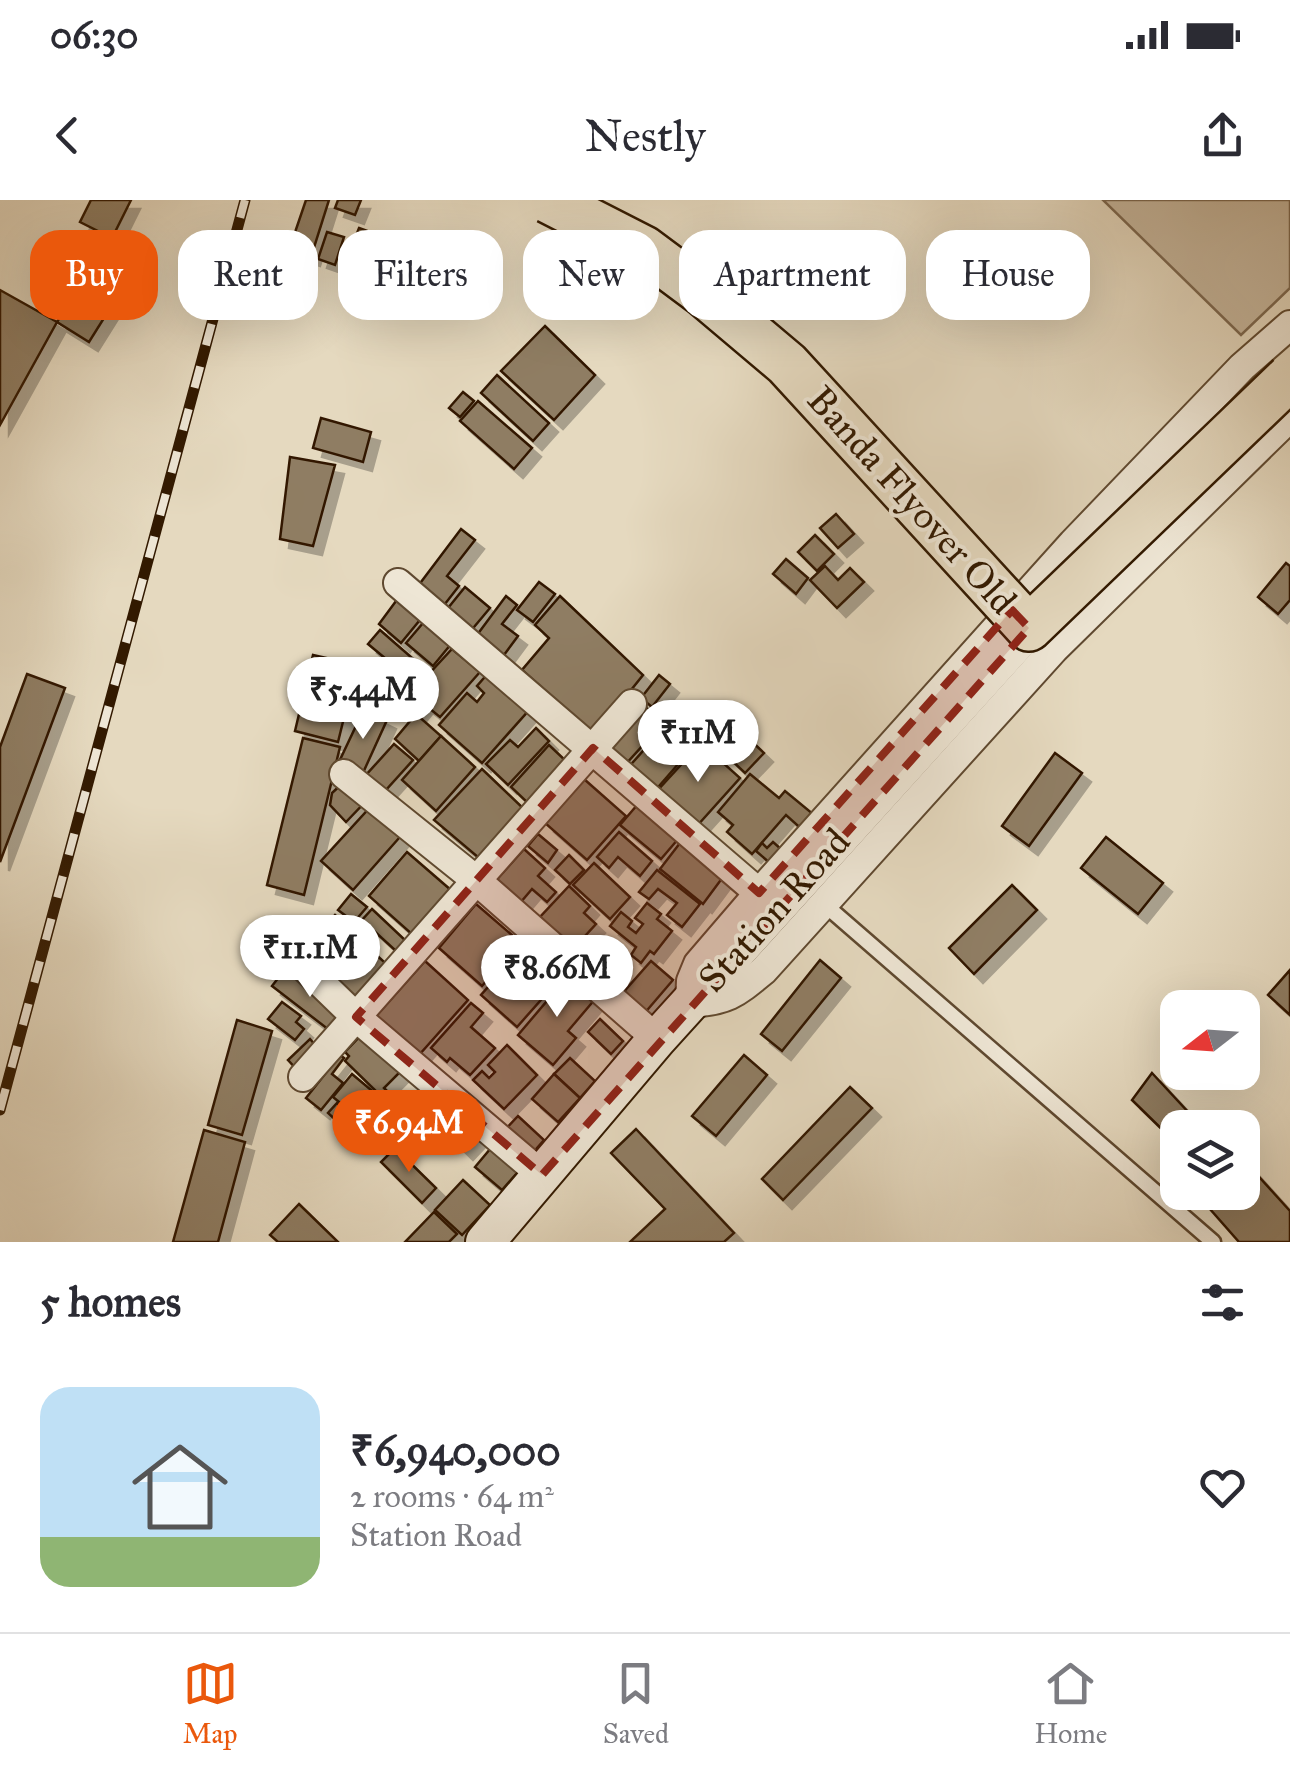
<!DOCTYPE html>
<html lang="en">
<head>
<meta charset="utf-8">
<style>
	:root { --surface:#fff; --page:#f7f7f7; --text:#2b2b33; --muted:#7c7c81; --line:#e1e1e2; --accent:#ea580c }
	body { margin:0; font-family:"IM FELL Great Primer",serif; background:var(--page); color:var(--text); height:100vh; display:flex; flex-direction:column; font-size:38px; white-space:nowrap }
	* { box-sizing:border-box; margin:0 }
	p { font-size:32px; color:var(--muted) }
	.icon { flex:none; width:55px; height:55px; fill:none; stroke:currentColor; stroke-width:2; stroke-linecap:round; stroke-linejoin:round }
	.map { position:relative; height:1042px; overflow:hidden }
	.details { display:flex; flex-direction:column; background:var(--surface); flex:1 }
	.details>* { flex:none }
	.hud { position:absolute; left:30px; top:30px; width:1230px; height:90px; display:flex; gap:20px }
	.needle { width:65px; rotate:253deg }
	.controls { position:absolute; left:1160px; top:790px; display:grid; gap:20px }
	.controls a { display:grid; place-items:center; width:100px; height:100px; border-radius:20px; background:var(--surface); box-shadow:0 10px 40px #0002; font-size:50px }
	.price { position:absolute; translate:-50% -85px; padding:0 22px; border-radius:35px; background:#fff; color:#222; font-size:32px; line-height:65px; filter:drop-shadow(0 2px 5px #0008) }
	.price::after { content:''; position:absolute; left:50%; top:60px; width:30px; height:22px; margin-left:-15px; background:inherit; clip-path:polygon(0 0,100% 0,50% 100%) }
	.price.active { background:var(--accent); color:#fff }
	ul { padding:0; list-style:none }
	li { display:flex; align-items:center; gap:30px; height:250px; padding:0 40px }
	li+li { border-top:2px solid var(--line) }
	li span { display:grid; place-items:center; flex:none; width:280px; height:200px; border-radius:30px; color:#555 }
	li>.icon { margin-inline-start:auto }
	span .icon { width:120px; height:120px; fill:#fffc; stroke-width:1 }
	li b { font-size:42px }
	h2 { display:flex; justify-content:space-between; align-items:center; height:120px; padding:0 40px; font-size:42px }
	.chip { padding:0 35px; border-radius:30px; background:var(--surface); box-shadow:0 10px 40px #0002; font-size:35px; line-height:90px }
	.chip.active { background:var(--accent); color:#fff }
	.status { display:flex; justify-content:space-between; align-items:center; height:70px; padding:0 50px; background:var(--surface); direction:ltr }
	.status svg { height:28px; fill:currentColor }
	header { display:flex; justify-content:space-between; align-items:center; height:130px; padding:0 40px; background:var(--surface); font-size:45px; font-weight:600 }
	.tab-bar { display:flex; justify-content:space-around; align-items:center; height:140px; border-top:2px solid var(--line); background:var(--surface); font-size:28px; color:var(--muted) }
	.tab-bar a { display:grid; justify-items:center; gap:5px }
	.tab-bar .active { color:var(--accent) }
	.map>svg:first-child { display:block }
	.green { fill:#c7b89f; stroke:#7c6850; stroke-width:2.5 }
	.building { fill:#8f7d63; stroke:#321900; stroke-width:2.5; filter:url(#shadow) }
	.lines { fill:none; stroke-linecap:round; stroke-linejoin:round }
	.service-casing { stroke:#5f4930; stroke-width:19 }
	.minor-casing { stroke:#5f4930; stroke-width:32 }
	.secondary-casing { stroke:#321900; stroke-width:42 }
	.service { stroke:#eee6d5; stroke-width:14 }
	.minor { stroke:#eee6d5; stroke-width:28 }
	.secondary { stroke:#eee6d5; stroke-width:38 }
	.rail-casing { stroke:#321900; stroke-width:11 }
	.rail { stroke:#eee6d5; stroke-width:8; stroke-dasharray:22; stroke-linecap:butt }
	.trunk-bridge-casing { stroke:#321900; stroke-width:50; stroke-linecap:butt }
	.trunk-bridge { stroke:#e5d9bf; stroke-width:45 }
	.marked { fill:#8f2418; fill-opacity:0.2; stroke:#8f2418; stroke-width:8; stroke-dasharray:20 12; stroke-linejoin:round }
	.labels { text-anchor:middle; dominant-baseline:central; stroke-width:8; stroke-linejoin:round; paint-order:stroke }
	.street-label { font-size:38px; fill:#321900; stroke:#eee6d5 }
</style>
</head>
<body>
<div class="status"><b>06:30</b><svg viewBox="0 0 49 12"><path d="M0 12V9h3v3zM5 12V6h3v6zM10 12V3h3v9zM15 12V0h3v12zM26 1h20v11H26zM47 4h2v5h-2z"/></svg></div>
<header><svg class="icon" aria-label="back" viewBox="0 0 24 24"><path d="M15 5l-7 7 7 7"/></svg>Nestly<svg class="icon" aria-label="share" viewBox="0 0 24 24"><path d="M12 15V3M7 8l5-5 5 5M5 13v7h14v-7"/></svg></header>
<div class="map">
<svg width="1290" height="1042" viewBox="0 0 1290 1042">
	<defs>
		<filter id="shadow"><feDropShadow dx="9" dy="9" stdDeviation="0" flood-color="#0004"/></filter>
	</defs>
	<rect width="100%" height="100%" fill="#e5d9bf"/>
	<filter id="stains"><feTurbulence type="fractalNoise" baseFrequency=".002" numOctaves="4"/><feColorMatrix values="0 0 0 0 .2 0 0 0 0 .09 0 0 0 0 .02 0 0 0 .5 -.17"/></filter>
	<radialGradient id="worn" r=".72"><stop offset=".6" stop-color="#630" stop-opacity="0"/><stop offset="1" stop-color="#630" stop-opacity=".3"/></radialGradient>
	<path class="green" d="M1103 0H1290V88L1241 135Z"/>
	<g class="building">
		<path d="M91 0H131L112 38 80 22Z"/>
		<path d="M306 0H329L311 57 289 50Z"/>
		<path d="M338 0H361L355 15 335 8Z"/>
		<path d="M359 28 373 33 362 62 348 56Z"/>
		<path d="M327 32 344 37 335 65 318 59Z"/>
		<path d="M99 55 131 75 89 142 57 122Z"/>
		<path d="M0 90 57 122 0 225Z"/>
		<path d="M545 126 595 175 554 220 501 171Z"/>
		<path d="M497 175 549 223 533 241 481 193Z"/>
		<path d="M463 192 474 201 460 217 449 208Z"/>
		<path d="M478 201 532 248 514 269 460 221Z"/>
		<path d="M321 218 371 232 363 262 313 248Z"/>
		<path d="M290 257 335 265 313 346 280 339Z"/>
		<path d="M836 314 854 334 838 348 820 328Z"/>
		<path d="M461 329 475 340 447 376 459 386 441 409 415 390Z"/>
		<path d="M815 335 834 354 817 371 798 352Z"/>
		<path d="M786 359 808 378 796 394 773 374Z"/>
		<path d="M1286 363 1290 366V400L1278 414 1258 397Z"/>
		<path d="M825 366 838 380 850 368 864 382 837 408 810 380Z"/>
		<path d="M539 382 555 394 533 422 517 410Z"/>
		<path d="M465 387 490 408 469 433 444 413Z"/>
		<path d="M506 396 517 405 502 424 518 436 501 459 474 439Z"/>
		<path d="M560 396 643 475 595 535 522 470 549 438 535 425Z"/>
		<path d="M399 397 424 415 401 443 379 424Z"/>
		<path d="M429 416 456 438 433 466 406 443Z"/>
		<path d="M380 430 427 471 416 484 368 444Z"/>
		<path d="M452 449 480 472 440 517 424 504 415 515 402 503Z"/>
		<path d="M313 455 357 465 338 542 295 531Z"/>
		<path d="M375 467 380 471 376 478 394 488 382 509 358 496Z"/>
		<path d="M490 471 501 481 496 486 510 498 513 494 530 509 482 563 439 525 467 493 477 502 484 493 477 486Z"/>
		<path d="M27 474 65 488 0 662V547Z"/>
		<path d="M659 475 670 484 652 507 641 498Z"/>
		<path d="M642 504 663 523 625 565 605 547Z"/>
		<path d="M364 509 387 520 362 575 338 564Z"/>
		<path d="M416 514 441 536 419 561 395 539Z"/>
		<path d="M724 515 764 553 745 573 705 535Z"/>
		<path d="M667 524 693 547 653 593 626 570Z"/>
		<path d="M536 528 549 541 508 585 486 564 510 540 518 547Z"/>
		<path d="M441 536 475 567 436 611 402 580Z"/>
		<path d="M303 538 340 547 304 695 267 685Z"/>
		<path d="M701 543 740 578 696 627 657 591Z"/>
		<path d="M394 544 413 560 385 591 366 575Z"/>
		<path d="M549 545 567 562 529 604 511 587Z"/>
		<path d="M1055 553 1082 573 1029 646 1002 626Z"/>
		<path d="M482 569 525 610 479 658 434 620Z"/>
		<path d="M750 574 779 598 785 591 819 619 806 633 786 615 752 654 727 632 733 625 718 612Z"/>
		<path d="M584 579 626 616 587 660 545 623Z"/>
		<path d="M345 581 367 600 346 622 330 605 332 593Z"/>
		<path d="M374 603 407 629 353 690 321 661Z"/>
		<path d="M638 604 679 638 661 659 620 625Z"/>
		<path d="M619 632 652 661 640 676 618 657 609 668 597 657Z"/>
		<path d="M538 634 557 650 548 663 528 646Z"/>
		<path d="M1106 637 1163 683 1138 714 1081 668Z"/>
		<path d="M773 642 790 657 779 671 756 651 762 643 767 648Z"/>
		<path d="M680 643 723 677 703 704 660 669Z"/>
		<path d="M524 649 545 668 538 676 556 692 547 702 532 689 515 709 490 687Z"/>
		<path d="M407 652 452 691 414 736 369 696Z"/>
		<path d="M569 655 584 670 570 684 555 670Z"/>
		<path d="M594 663 630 697 610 719 573 685Z"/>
		<path d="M657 670 700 704 682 727 667 715 677 703 658 689 649 699 639 692Z"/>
		<path d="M1012 685 1037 710 974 774 949 748Z"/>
		<path d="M569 686 590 706 584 713 596 724 573 749 540 717Z"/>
		<path d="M351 694 367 707 354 722 338 710Z"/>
		<path d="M647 703 661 714 657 719 672 731 654 754 650 751 641 763 631 755 636 747 610 726 621 712 632 721 628 727 636 733 643 724 635 718Z"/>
		<path d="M476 704 520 742 482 786 439 748Z"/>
		<path d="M372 709 406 741 396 751 362 720Z"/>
		<path d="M335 715 345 724 327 745 317 735Z"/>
		<path d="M348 729 394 771 359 809 314 767Z"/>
		<path d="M527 743 563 775 517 827 481 795Z"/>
		<path d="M820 760 841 778 782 851 761 834Z"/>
		<path d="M425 761 468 800 419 855 376 816Z"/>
		<path d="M651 761 673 780 643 815 621 795Z"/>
		<path d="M286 768 347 814 333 833 272 786Z"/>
		<path d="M1290 770V815L1268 795Z"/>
		<path d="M569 775 596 798 568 831 576 838 553 865 518 835Z"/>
		<path d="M282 802 301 816 296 822 304 829 295 840 268 819Z"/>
		<path d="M471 803 483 813 471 827 495 848 470 875 450 858 447 862 431 848Z"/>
		<path d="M600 819 623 841 611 854 588 832Z"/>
		<path d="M237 820 272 831 242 935 208 925Z"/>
		<path d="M365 831 402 870 384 888 389 893 383 898 345 861 349 856 345 852Z"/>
		<path d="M310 839 323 854 301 874 288 860Z"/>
		<path d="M507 845 537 875 504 909 473 880 482 871 489 878 495 872 488 865Z"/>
		<path d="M340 855 344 858 332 874 343 883 321 910 306 898Z"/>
		<path d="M744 855 767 875 716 936 692 916Z"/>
		<path d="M570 858 595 881 580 898 554 874Z"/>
		<path d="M1152 873 1203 928H1178V945L1132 900Z"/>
		<path d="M352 874 383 900 373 912 353 895 344 906 333 897Z"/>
		<path d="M554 874 580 898 558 922 532 899Z"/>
		<path d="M428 887 440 898 395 947 382 935Z"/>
		<path d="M850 887 872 908 783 1000 762 979Z"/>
		<path d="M353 900 369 915 360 926 348 916 340 924 328 913 337 903 344 910Z"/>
		<path d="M450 904 479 935 464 951 434 921Z"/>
		<path d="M518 916 544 940 530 956 503 932Z"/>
		<path d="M636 929 734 1033 724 1042H630L665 1009 611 953Z"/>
		<path d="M204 930 245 942 218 1042H173Z"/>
		<path d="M496 942 524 965 502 990 475 967Z"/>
		<path d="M395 948 436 988 422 1003 381 962Z"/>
		<path d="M1242 958 1290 1011V1042H1239L1195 992H1242Z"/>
		<path d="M463 980 490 1005 462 1035 435 1010Z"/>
		<path d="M299 1004 338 1042H278L270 1035Z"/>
		<path d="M434 1012 457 1034 449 1042H405Z"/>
	</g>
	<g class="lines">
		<defs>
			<path id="service" d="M824 704 1213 1042"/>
			<g id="minor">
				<path d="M1290 125 1242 167 1073 343 759 693 698 764 691 781 690 803C727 801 735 794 763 771L1054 449 1290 217"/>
				<path d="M398 383 759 693"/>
				<path d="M344 574 476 680 657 839"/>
				<path d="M291 754 356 817 542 975"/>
				<path d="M303 877 632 504"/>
			</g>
			<path id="secondary" d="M485 1042 657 839 1029 428"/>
		</defs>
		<use href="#service" class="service-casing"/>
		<use href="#minor" class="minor-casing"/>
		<use href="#secondary" class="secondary-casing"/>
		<use href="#service" class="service"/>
		<use href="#minor" class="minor"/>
		<use href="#secondary" class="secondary"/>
		<defs>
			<path id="rail" d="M0 910 245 0"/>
		</defs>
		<use href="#rail" class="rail-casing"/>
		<use href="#rail" class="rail"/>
		<defs>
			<path id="trunk-bridge" d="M548 0 644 49 703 93 787 164 1029 428 1290 177"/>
		</defs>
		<use href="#trunk-bridge" class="trunk-bridge-casing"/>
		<use href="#trunk-bridge" class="trunk-bridge"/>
	</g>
	<path class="marked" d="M1012 410 1029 428 542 975 356 817 593 548 759 693Z"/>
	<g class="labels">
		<g class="street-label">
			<text transform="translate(912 300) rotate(48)">Banda Flyover Old</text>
			<text transform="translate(774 710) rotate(-48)">Station Road</text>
		</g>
	</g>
	<rect width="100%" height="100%" filter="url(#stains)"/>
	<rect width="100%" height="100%" fill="url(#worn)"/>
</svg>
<div class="controls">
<a><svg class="needle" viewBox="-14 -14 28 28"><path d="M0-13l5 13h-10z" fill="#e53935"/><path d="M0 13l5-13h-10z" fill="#7c7c81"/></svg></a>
<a><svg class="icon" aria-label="layers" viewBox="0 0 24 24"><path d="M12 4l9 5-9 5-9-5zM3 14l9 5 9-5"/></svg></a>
</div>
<b class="price" style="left:363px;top:542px">₹5.44M</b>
<b class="price" style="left:698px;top:585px">₹11M</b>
<b class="price" style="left:310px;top:800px">₹11.1M</b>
<b class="price" style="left:557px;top:820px">₹8.66M</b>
<b class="price active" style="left:409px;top:975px">₹6.94M</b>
<div class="hud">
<a class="chip active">Buy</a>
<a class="chip">Rent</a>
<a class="chip">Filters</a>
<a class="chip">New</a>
<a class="chip">Apartment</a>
<a class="chip">House</a>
</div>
</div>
<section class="details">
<h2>5 homes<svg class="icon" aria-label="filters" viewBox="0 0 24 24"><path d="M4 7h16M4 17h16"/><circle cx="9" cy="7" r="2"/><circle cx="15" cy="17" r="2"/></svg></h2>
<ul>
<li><span style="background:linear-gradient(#bfe0f5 75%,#8fb573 0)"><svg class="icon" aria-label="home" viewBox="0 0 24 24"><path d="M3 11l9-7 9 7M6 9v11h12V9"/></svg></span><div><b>₹6,940,000</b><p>2 rooms · 64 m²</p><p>Station Road</p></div><svg class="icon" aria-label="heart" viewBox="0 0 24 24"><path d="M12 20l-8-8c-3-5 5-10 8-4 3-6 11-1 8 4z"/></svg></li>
</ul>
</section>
<nav class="tab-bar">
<a class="active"><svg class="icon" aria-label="map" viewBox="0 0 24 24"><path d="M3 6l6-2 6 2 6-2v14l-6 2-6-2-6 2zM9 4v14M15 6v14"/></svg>Map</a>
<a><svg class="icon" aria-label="saved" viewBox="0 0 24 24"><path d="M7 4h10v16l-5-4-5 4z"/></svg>Saved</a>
<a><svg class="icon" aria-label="home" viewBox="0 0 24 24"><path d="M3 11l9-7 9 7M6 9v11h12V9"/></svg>Home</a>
</nav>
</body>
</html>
